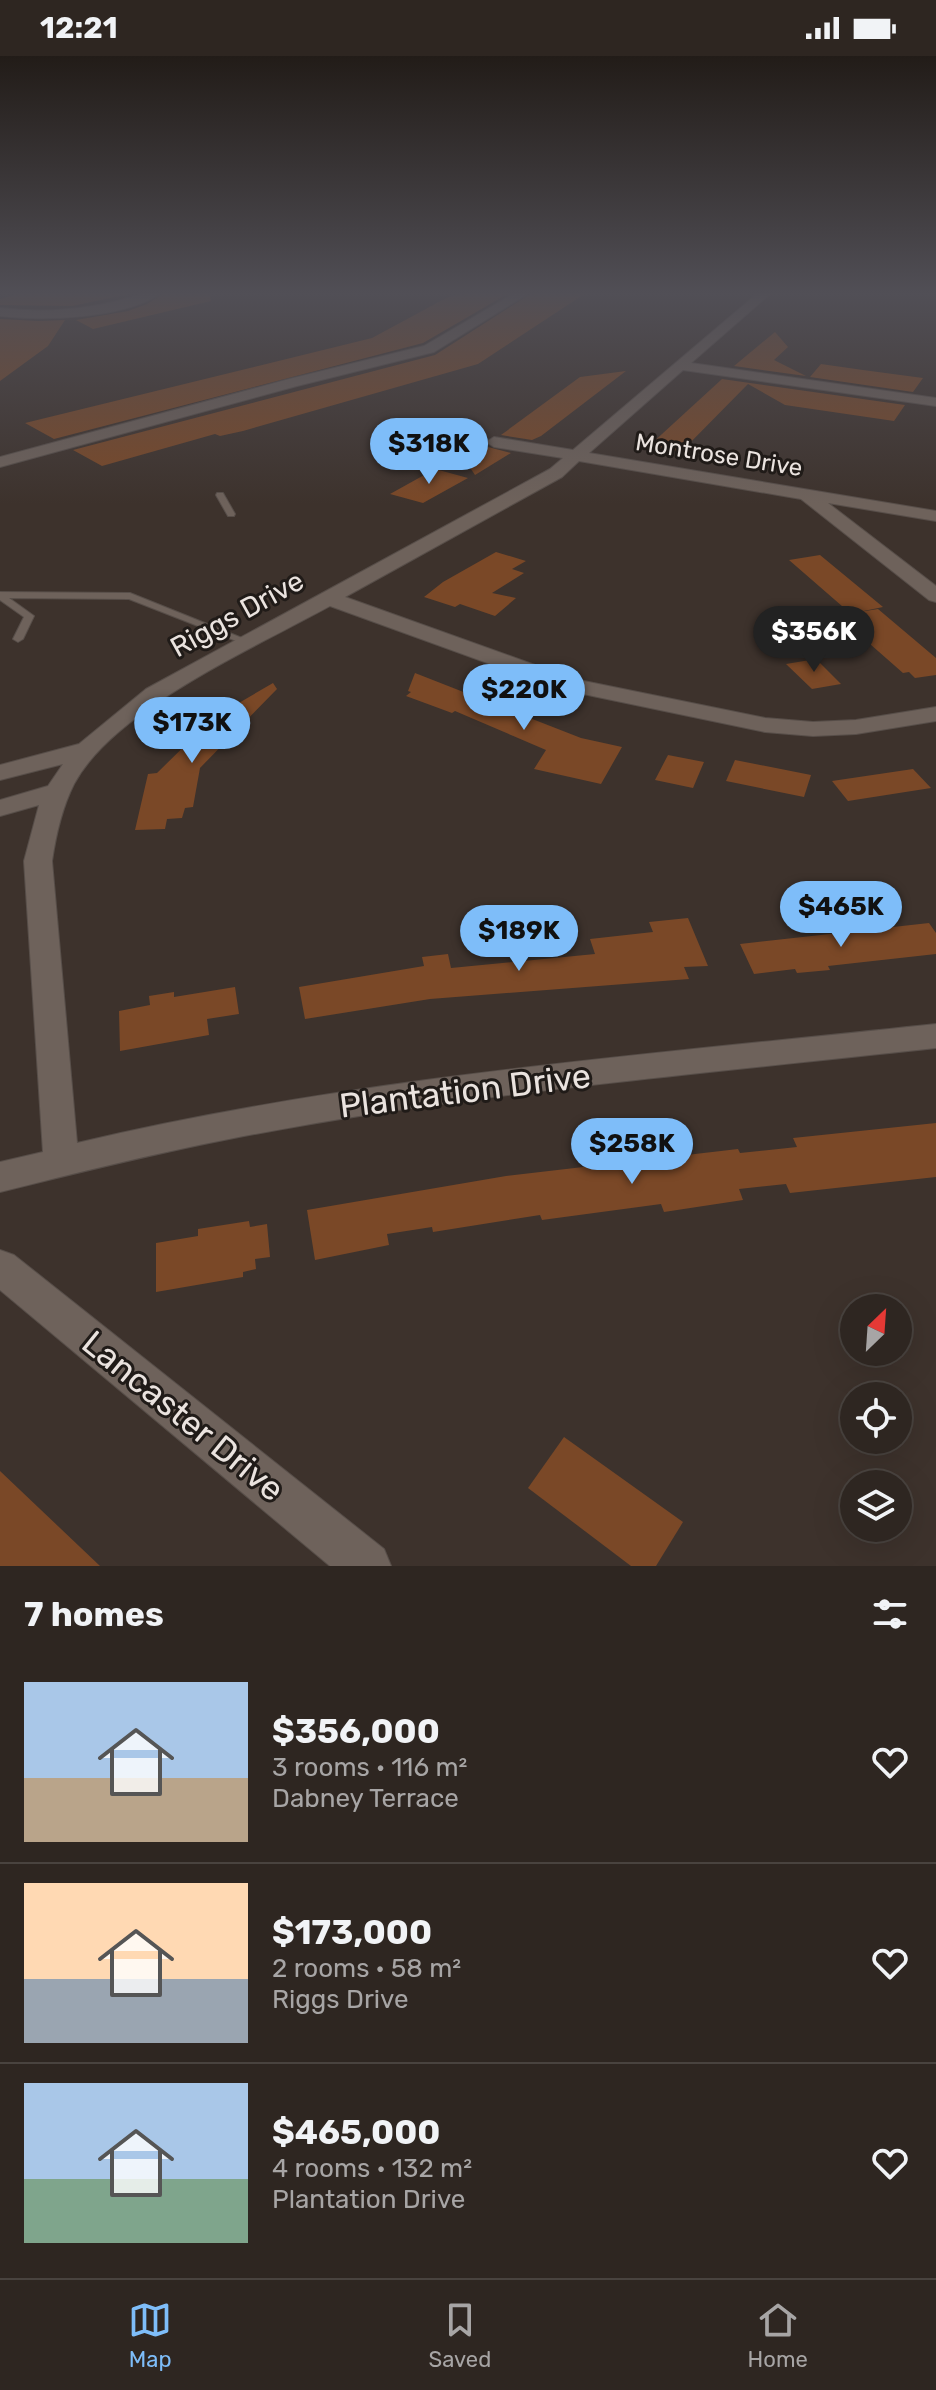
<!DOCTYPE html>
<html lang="en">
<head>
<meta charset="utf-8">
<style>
	:root { --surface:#2e2621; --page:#3a322e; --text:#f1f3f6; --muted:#a7a5a5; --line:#49433f; --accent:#7ebdf9 }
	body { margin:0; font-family:Rubik,sans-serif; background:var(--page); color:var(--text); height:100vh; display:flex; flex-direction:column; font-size:30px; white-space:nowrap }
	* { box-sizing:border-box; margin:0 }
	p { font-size:26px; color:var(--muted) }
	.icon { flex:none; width:44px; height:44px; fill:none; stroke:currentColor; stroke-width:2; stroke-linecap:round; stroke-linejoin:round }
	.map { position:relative; height:1510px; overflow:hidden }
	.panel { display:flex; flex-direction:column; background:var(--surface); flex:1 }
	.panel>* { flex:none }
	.needle { width:52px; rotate:25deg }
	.tools { position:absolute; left:840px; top:1238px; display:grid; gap:16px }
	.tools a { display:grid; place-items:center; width:72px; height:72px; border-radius:50%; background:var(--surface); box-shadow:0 8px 32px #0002,0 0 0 2px var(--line); font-size:40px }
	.price { position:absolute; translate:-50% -68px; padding:0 18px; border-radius:28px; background:var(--accent); color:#111; font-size:26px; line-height:52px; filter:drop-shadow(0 2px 4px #0008) }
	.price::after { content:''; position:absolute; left:50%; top:48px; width:24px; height:18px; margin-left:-12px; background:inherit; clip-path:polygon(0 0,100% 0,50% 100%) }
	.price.active { background:#222; color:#fff }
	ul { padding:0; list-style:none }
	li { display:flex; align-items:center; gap:24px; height:200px; padding:0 24px }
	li+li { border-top:2px solid var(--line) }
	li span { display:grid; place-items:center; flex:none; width:224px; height:160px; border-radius:0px; color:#555 }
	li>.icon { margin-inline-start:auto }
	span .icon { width:96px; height:96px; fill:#fffc; stroke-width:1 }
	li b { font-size:34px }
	h2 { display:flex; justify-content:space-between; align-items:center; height:96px; padding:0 24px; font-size:34px }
	.status { display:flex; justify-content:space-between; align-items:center; height:56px; padding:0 40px; background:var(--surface); direction:ltr }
	.status svg { height:22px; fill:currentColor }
	.tab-bar { display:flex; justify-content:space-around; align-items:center; height:112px; border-top:2px solid var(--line); background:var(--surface); font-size:22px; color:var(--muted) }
	.tab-bar a { display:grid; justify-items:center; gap:4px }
	.tab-bar .active { color:var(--accent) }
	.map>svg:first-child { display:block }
	.building { fill:#7a4827 }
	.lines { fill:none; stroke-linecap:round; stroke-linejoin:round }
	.lane-casing { stroke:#574e49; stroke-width:2 }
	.street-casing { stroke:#574e49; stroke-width:2 }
	.lane { fill:#6e625b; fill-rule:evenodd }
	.street { fill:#6e625b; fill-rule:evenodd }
	.labels { text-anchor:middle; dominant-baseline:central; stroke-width:6; stroke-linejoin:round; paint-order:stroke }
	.far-street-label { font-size:24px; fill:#eae3df; stroke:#201b18 }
	.street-label { font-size:28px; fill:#eae3df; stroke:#201b18 }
	.near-street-label { font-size:34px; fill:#eae3df; stroke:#201b18 }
</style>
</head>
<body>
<div class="status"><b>12:21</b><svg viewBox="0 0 49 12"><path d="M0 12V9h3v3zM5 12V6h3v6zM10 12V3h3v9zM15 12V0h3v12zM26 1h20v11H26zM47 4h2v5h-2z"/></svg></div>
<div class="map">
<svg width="936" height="1510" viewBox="0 0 936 1510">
	<rect width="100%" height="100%" fill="#3d322c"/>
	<g class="building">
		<path d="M19 237H134L72 250 0 249V243Z"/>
		<path d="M164 237H210L211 245 93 273 76 264 128 255 147 248Z"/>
		<path d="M463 237H509L423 287 54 383 25 367 372 282 446 242Z"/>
		<path d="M532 237H586L478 308 243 375 220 380 215 378 102 410 73 394 435 299Z"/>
		<path d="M0 263 38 265 65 264 48 290 0 325Z"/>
		<path d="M775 276 788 291 774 304 806 320 734 310Z"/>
		<path d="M821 308 863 314 923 322 913 336 810 321Z"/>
		<path d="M626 315 541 380 532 384 501 379 580 321Z"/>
		<path d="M722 323 905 349 894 365 785 349 748 328 681 396 650 389Z"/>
		<path d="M488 391 511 397 475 419 467 407Z"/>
		<path d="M435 413 468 422 423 447 390 438Z"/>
		<path d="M496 496 526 505 512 513 524 517 492 537 516 542 495 560 460 548 455 551 424 541 443 526Z"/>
		<path d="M820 499 883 551 859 556 878 553 936 602V619L915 622 909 616 903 617 837 559 850 557 789 504Z"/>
		<path d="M816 603 841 628 812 633 786 608Z"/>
		<path d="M415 617 581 682 622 691 601 728 534 713 546 694 455 655 452 657 406 640 411 636 408 635Z"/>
		<path d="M273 627 277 633 200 712 193 751 185 752 182 762 167 763 165 773 135 774 148 718 157 717 213 662Z"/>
		<path d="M668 699 704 706 693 732 655 724Z"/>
		<path d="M735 704 811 719 804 741 726 725Z"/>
		<path d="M913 713 931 732 848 745 832 725Z"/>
		<path d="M688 862 708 910 684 911 689 923 430 943 305 963 299 931 424 910 422 901 448 898 451 912 595 898 590 883 653 876 649 866Z"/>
		<path d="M929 867 936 877V898L828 910 830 914 797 917 795 913 754 918 740 888Z"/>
		<path d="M235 931 239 958 207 963 209 979 120 995 119 955 150 949 149 940 174 936V941Z"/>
		<path d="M936 1067V1121L790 1137 786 1128 739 1133 743 1144 664 1156 661 1148 542 1164 540 1159 433 1176 432 1171 387 1178 389 1189 315 1204 307 1154 506 1120 738 1093 740 1097 797 1091 793 1082Z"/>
		<path d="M249 1165 250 1171 267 1168 270 1201 255 1203 256 1213 243 1216V1221L156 1236V1187L198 1180V1173Z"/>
		<path d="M564 1381 683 1466 656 1510H631L528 1432Z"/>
		<path d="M0 1415 100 1510H0Z"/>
	</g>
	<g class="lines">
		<defs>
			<g id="lane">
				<path d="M217 437H223L235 458 234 460H228L216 439Z"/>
				<path d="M0 536 130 537 252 586 250 588H244L129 543 9 542 34 560 23 583 18 586 13 583 24 561 0 544Z"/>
			</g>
			<g id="street">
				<path d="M144 237H161C125 263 43 265 0 260V252C49 258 97 253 144 237Z"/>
				<path d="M515 237H529L434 296 297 330 0 411V401L289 323 424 290Z"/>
				<path d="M758 237H771L691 307 936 342V350L683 314 589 397 936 455V465L828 447 936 530V546L929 544 801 443 579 405 562 421 345 541 574 623 765 662 813 666 856 664 936 651V665L856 678 813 680 765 676 559 633 330 550C256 591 114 653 74 728 62 752 56 778 52 805L77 1087C358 1020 649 999 936 968V992C700 1018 462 1037 229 1083 152 1098 76 1117 0 1136V1106L43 1096 24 805 39 749 0 760V744L48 730 63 708 0 724V709L79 688 146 633 550 413 563 402 494 391 486 386 494 381 573 394Z"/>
				<path d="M0 1194 14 1199 384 1493 391 1510H330L0 1234Z"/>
			</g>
		</defs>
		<use href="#lane" class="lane-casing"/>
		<use href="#street" class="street-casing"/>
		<use href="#lane" class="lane"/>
		<use href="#street" class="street"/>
	</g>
	<linearGradient id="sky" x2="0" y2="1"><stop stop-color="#221c18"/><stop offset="0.53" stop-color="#514f56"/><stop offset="1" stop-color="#514f56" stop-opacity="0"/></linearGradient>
	<rect width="936" height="448" fill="url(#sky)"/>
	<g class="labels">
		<g class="far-street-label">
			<text transform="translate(719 399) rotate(9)">Montrose Drive</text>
		</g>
		<g class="street-label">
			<text transform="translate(237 558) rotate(-29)">Riggs Drive</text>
		</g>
		<g class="near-street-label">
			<text transform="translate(465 1035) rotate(-7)">Plantation Drive</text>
			<text transform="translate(183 1360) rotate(39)">Lancaster Drive</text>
		</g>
	</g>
</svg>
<div class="tools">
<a><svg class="needle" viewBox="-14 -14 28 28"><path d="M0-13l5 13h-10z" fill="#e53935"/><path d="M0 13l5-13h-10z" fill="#a7a5a5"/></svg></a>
<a><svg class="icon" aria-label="locate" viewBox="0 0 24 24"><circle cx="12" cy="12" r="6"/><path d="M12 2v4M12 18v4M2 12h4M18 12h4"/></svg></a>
<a><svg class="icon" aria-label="layers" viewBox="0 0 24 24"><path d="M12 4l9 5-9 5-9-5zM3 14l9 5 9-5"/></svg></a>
</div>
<b class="price" style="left:429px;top:430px">$318K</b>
<b class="price active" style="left:814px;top:618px">$356K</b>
<b class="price" style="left:524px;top:676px">$220K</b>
<b class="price" style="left:192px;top:709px">$173K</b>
<b class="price" style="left:841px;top:893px">$465K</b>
<b class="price" style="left:519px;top:917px">$189K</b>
<b class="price" style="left:632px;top:1130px">$258K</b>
</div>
<section class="panel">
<h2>7 homes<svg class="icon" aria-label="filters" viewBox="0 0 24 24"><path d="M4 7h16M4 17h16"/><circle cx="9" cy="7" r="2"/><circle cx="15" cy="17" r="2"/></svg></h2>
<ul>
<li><span style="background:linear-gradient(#a9c7e8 60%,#b9a48a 0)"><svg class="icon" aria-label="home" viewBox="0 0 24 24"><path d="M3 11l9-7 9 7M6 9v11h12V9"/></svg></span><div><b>$356,000</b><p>3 rooms · 116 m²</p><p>Dabney Terrace</p></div><svg class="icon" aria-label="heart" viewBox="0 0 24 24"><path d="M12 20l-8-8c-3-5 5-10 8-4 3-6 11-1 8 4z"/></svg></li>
<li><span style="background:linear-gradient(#ffd9b3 60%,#9aa5b1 0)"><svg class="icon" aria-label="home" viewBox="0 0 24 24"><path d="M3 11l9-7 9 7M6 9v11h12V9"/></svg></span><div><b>$173,000</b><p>2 rooms · 58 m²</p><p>Riggs Drive</p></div><svg class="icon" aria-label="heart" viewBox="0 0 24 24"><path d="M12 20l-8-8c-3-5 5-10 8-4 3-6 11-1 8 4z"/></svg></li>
<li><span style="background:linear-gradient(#a9c7e8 60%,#7fa58c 0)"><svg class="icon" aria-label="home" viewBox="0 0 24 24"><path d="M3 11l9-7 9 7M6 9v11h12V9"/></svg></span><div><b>$465,000</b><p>4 rooms · 132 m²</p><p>Plantation Drive</p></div><svg class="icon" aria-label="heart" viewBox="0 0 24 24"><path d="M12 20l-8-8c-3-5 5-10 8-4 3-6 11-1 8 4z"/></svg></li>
</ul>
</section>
<nav class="tab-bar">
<a class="active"><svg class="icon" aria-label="map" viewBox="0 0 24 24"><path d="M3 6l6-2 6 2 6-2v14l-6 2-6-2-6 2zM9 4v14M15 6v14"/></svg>Map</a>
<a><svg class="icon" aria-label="saved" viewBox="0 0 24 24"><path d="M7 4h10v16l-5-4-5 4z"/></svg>Saved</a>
<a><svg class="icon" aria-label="home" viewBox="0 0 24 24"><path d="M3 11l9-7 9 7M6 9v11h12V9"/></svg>Home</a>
</nav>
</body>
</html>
